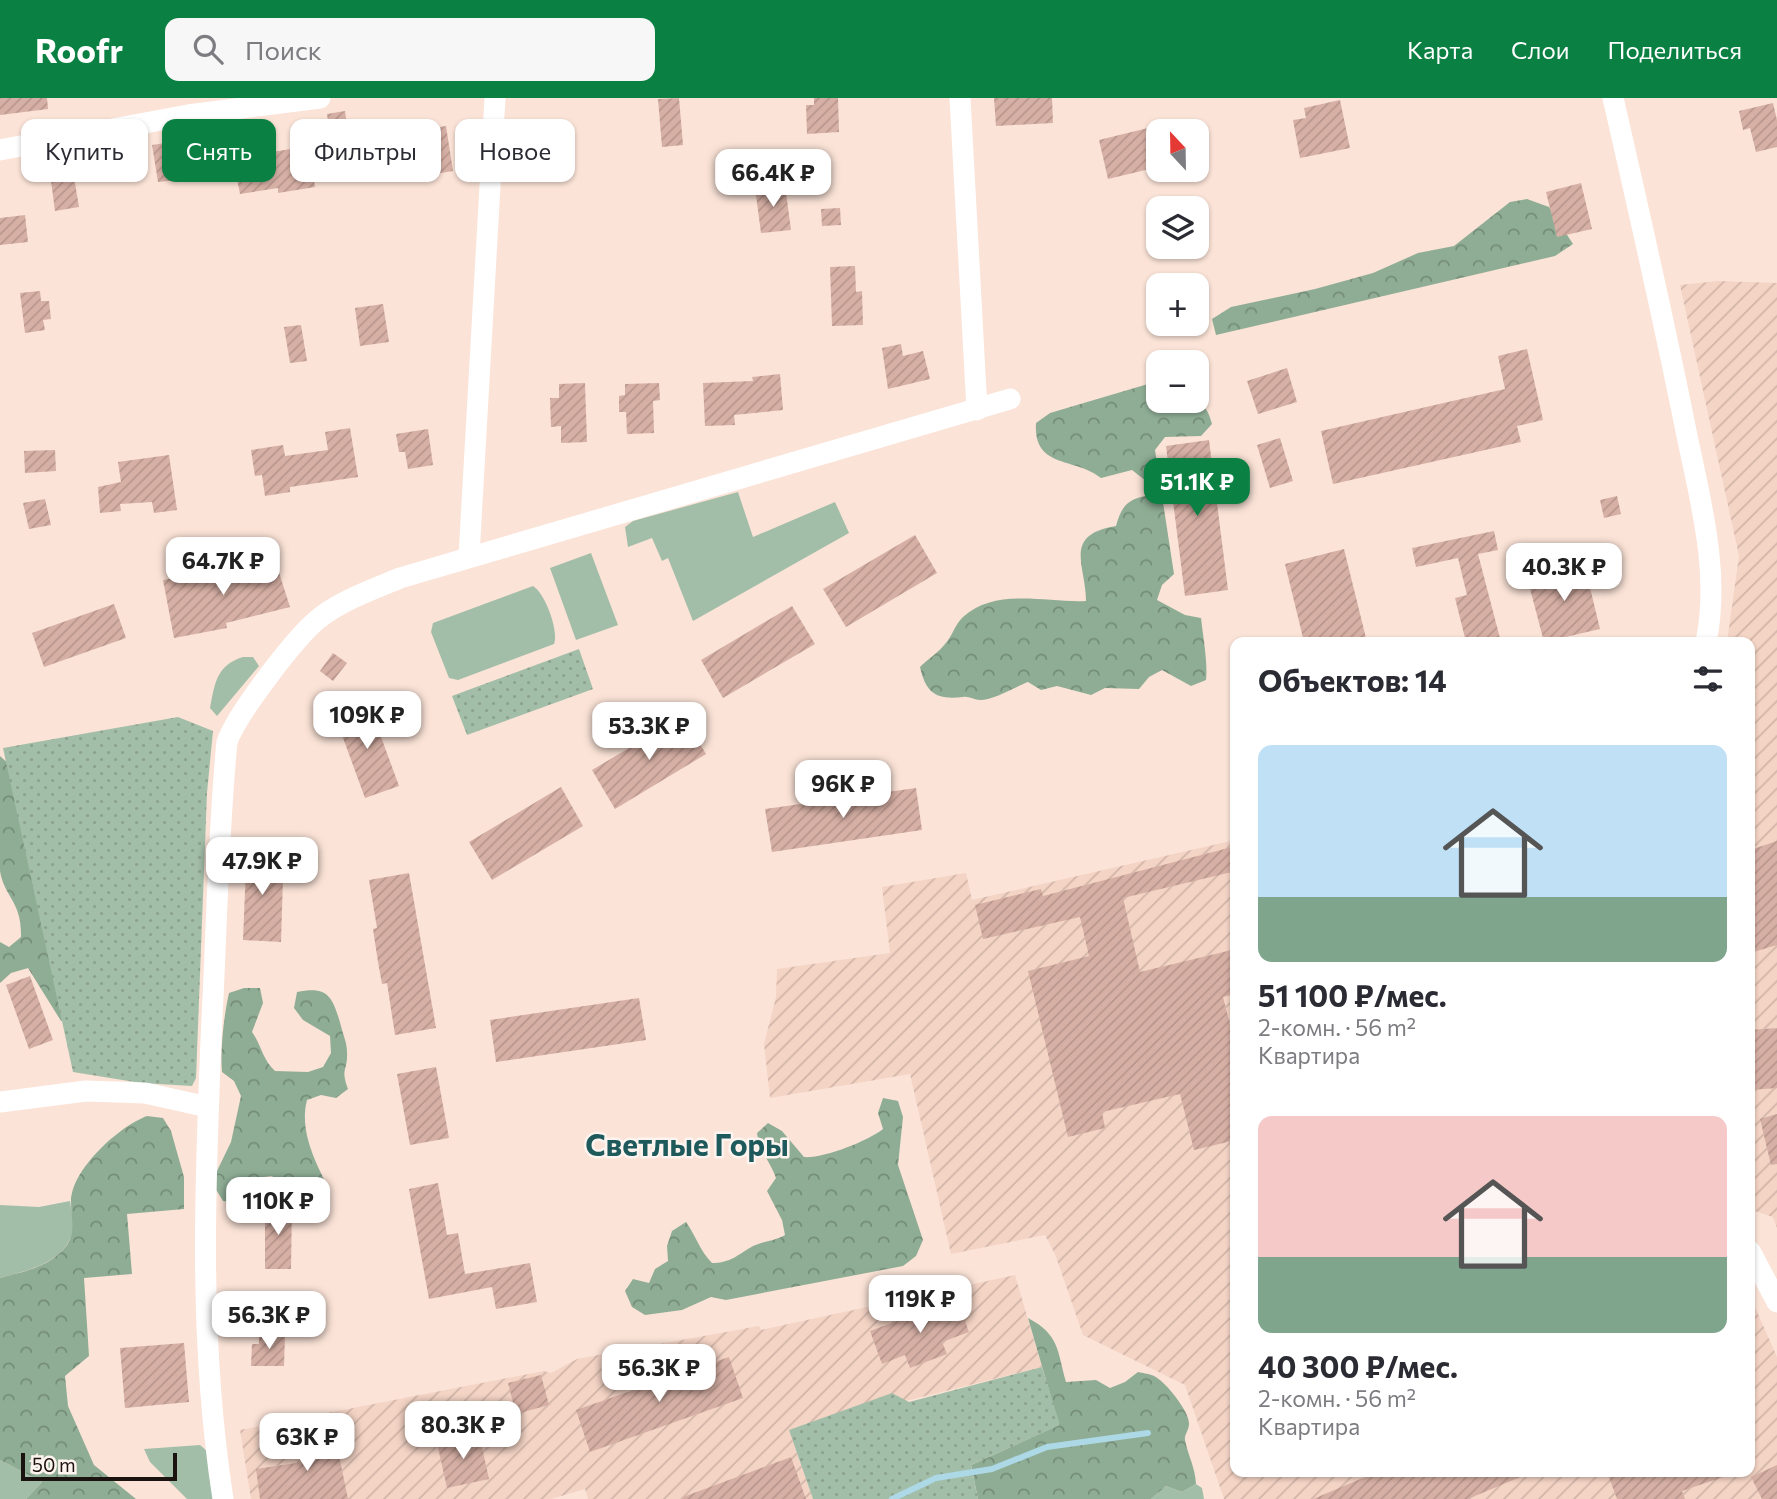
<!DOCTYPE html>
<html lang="ru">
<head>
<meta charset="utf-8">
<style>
	:root { --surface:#fff; --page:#f7f7f7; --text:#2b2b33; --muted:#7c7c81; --accent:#0b8043 }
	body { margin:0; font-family:Commissioner,sans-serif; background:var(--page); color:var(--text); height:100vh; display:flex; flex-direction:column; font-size:26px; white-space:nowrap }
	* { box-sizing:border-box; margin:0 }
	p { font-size:23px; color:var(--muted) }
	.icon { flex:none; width:38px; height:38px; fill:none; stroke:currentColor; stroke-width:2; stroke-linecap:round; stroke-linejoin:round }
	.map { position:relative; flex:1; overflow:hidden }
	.panel { position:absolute; left:1230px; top:539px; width:525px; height:840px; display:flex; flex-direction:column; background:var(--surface); border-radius:14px; box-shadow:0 2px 5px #0004 }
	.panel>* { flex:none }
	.guide { position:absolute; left:21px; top:21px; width:665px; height:63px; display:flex; gap:14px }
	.needle { width:46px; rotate:338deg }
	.controls { position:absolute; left:1146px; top:21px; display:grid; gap:14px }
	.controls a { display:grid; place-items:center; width:63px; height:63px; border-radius:14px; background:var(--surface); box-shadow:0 2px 5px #0004; font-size:35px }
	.scale { position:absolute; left:21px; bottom:18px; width:156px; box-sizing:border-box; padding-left:7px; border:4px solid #1b130f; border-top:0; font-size:19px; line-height:24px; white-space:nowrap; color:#1b130f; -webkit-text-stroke:5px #fef4ef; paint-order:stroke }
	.price { position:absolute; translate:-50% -60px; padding:0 16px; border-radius:14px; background:#fff; color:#222; font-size:23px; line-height:46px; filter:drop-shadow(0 2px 4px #0008) }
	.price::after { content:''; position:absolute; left:50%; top:42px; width:21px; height:16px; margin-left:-10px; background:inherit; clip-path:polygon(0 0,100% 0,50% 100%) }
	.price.current { background:var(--accent); color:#fff }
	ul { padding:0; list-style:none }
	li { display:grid; align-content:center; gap:14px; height:371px; padding:0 28px }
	li span { display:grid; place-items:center; height:217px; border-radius:14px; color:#555 }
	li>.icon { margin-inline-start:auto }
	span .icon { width:126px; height:126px; fill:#fffc; stroke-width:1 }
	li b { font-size:30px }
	h2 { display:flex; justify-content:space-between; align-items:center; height:84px; padding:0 28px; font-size:30px }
	.pill { padding:0 24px; border-radius:14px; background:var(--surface); box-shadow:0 2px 5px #0004; font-size:24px; line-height:63px }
	.pill.current { background:var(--accent); color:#fff }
	header { display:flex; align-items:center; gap:42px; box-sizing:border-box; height:98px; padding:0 35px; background:var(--accent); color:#fff }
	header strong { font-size:33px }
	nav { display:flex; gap:38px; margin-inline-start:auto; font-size:24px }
	.search { width:490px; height:63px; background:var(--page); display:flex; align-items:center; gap:18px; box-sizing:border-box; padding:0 24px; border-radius:14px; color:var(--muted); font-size:26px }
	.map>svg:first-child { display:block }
	.industrial { fill:url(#industrial-furrows) }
	.grass { fill:#a3bea8 }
	.forest { fill:url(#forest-crowns) }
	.park { fill:url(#park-dots) }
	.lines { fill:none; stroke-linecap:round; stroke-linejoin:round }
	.stream { stroke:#add8e6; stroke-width:6 }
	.building { fill:url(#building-hatch) }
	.minor { stroke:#fff; stroke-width:21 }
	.labels { text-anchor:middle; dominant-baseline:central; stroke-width:5; stroke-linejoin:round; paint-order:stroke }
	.quarter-label { font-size:30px; font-weight:bold; fill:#1e595c; stroke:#fef4ef }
</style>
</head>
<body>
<header>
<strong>Roofr</strong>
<div class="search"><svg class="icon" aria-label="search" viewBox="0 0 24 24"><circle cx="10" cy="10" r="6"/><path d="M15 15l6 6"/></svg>Поиск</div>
<nav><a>Карта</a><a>Слои</a><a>Поделиться</a></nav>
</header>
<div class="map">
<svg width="1777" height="1401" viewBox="0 0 1777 1401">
	<defs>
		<pattern id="industrial-furrows" width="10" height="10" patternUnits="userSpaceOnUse" patternTransform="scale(1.75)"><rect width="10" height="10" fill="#f4d4c5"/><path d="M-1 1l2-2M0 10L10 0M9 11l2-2" fill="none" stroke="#d1b5a8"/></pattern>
		<pattern id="forest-crowns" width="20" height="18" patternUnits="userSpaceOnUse" patternTransform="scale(1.75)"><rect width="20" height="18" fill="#8fad95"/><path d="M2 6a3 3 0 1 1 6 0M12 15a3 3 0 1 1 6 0" fill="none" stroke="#748c78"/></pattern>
		<pattern id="park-dots" width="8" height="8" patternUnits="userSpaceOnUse" patternTransform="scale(1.75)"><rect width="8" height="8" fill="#a3bea8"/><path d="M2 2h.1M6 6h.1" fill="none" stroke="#8ca28f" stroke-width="1.8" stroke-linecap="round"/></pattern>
		<pattern id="building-hatch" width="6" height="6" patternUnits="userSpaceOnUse" patternTransform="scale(1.75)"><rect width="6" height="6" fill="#d7b0a5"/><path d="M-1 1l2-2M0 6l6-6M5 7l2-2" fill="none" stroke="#b8968d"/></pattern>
	</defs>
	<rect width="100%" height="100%" fill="#fbe3d7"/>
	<g class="industrial">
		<path d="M1718 183 1777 185V1130L1773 1119 1755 1113 1750 1100V544H1727L1739 458 1680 187Z"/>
		<path d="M1235 742 1236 1374H1750L1751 1200 1777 1259V1401H1224L1185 1287 1083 1237 1055 1156 1045 1137 951 1156 910 976 770 1000 764 946 776 899 777 871 890 855 882 789 966 775 972 802Z"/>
		<path d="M1015 1177 1042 1269 789 1332 813 1401H588L585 1391 551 1401H251L240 1332 544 1273 551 1275 577 1261 759 1228 761 1232Z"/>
	</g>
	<g class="grass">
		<path d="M738 394 753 439 835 404 849 435 693 523 668 460 662 463 652 440 628 449 625 429 633 423Z"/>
		<path d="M591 455 618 527 576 542 550 470Z"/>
		<path d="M533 488C545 495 559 533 554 546L458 582 449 580 431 534 433 525Z"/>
		<path d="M243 559H253L259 568 217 618 210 610C215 584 217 567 243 559Z"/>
		<path d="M70 1103C71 1111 74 1122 73 1130 68 1165 28 1172 0 1180V1107L39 1109Z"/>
		<path d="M200 1347 207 1353 213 1401H187L150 1364 144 1351Z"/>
		<path d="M0 1362 42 1384 26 1401H0Z"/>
		<path d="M1196 1386 1202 1390 1204 1401H1151L1166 1388 1182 1394Z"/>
	</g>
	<g class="forest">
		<path d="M1527 101 1549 109 1573 146 1555 158 1216 237 1212 221 1231 209 1315 191 1373 175 1418 155 1454 148 1510 104Z"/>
		<path d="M1148 286 1158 288V303C1186 303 1204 294 1212 326L1201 338 1165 339 1155 352 1174 476 1162 487 1157 502 1185 517 1201 520C1203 538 1208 566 1206 582L1191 588 1162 572 1149 579 1139 591 1105 590 1091 597 1057 588 1041 592 1028 584C1015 589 994 602 980 602 974 602 969 598 963 599 937 602 926 596 920 569 928 561 938 555 945 546 952 539 955 526 963 519 996 489 1047 505 1086 503 1086 467 1062 437 1116 428 1121 410 1126 402 1145 398L1146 383 1132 372 1101 380C1075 359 1033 371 1036 325L1050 315Z"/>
		<path d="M0 658 10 667 77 921 61 923 28 870 11 875 0 885V844L9 849 21 839C22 803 4 799 0 773 0 737 0 695 0 658Z"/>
		<path d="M244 890H260L263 905 252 934C262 948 262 961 275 973L308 974 323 969 331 955 330 938 303 922 294 910 297 894C329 887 333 900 341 928 343 937 347 944 347 954 348 973 340 970 348 991L336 1000 321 997 307 1002C299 1032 315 1064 329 1091L321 1098C299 1097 288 1095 272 1078L256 1080 238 1105 223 1103 215 1090 216 1075 231 1044 241 998 234 983 222 974C220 952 224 917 229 895Z"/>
		<path d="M883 1000 898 1003 903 1019 898 1067 923 1142 916 1158 903 1168 726 1202 711 1199 682 1212 645 1217 632 1209 625 1193 633 1181 649 1185 655 1171 668 1163 667 1148 672 1133 686 1124C696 1138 700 1153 712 1165 731 1165 737 1157 753 1148 763 1143 775 1143 785 1137L782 1122 767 1093 776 1080C770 1063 759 1053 757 1035L768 1025 782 1033 804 1059C822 1061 868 1043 883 1031L878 1015Z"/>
		<path d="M147 1018 163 1020 171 1033 184 1079V1111L127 1116 132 1176 84 1180 89 1258 65 1278 68 1308 94 1367 136 1401H26L42 1384 0 1362V1180C25 1173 51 1169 67 1147 76 1133 71 1119 71 1104 71 1072 118 1029 147 1018Z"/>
		<path d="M1028 1220C1060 1237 1057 1253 1066 1284L1096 1282 1110 1290 1125 1284 1138 1274C1143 1275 1150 1276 1154 1278 1165 1283 1190 1314 1189 1326 1189 1332 1184 1337 1185 1342 1188 1358 1195 1368 1196 1386L1182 1394 1166 1388 1151 1401H978L971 1367 1059 1327Z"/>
	</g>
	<g class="park">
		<path d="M579 551 593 591 467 637 452 598Z"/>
		<path d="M178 619 213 633 207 695 196 980 192 988 141 985 73 974 3 650Z"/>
		<path d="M1042 1269 1060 1327 971 1367 978 1401H813L789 1332 892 1295 909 1304Z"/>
	</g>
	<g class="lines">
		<path class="stream" d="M892 1401 936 1380 992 1371 1047 1349 1148 1335"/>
	</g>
	<g class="building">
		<path d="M0 0H47L48 11 0 17Z"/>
		<path d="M679 0 683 47 662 49 658 1Z"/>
		<path d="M814 0H838L839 34 807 36 806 7H814Z"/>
		<path d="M994 0H1052L1053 25 996 28Z"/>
		<path d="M1340 2 1350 50 1300 60 1293 22 1306 20 1304 10Z"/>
		<path d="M1773 5 1777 22V49L1756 54 1750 30 1743 32 1739 13Z"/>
		<path d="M345 13 348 35 330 38 327 16Z"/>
		<path d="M446 28 453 73 417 79 409 34Z"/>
		<path d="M1152 29 1158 69 1108 81 1099 42Z"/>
		<path d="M172 44 178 82 158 84 152 47Z"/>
		<path d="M316 47 321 75 313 76 315 89 278 95V90L240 96 237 80 275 74 272 54Z"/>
		<path d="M74 79 79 109 55 113 51 83Z"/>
		<path d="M1581 85 1592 131 1557 139 1546 94Z"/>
		<path d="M785 87 791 132 761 135 755 90Z"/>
		<path d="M840 110 841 127 822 128 821 111Z"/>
		<path d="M25 117 28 144 0 147V120Z"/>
		<path d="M855 168 856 194 862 193 863 227 832 228 830 169Z"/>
		<path d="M40 193 41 203H49L51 221 43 222 45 232 25 235 20 195Z"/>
		<path d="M383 206 389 244 360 248 355 210Z"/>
		<path d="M301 227 307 263 290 265 284 229Z"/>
		<path d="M901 246 903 258 923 253 930 281 888 291 882 250Z"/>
		<path d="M1527 251 1543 322 1517 328 1521 344 1333 386 1321 333 1505 291 1498 258Z"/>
		<path d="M1287 270 1297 304 1258 316 1247 283Z"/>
		<path d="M780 276 783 312 734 317 735 327 705 328 703 285 753 283 752 279Z"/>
		<path d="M585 285 587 344 561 345V328L551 329 550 300H559V286Z"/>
		<path d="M659 285 660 302 653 303 654 335 627 336 626 314H619V298L625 297V286Z"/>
		<path d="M350 330 358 379 290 389V394L265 398 262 377 255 378 251 352 283 347 285 358 328 352 325 334Z"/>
		<path d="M428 331 433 367 408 371 405 354H399L396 336Z"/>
		<path d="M1280 340 1293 383 1270 390 1257 347Z"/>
		<path d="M1209 342 1228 492 1185 498 1166 348Z"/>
		<path d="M55 352 56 373 25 375 24 353Z"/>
		<path d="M169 357 177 412 154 415 152 404 120 406 121 413 100 415 98 389 121 384 118 364Z"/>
		<path d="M1617 398 1621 416 1604 420 1600 402Z"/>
		<path d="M45 401 51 427 29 431 23 405Z"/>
		<path d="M1494 433 1498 452 1478 456 1501 544H1466L1455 500 1467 497 1458 460 1416 469 1412 450Z"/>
		<path d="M915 437 937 475 846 529 823 491Z"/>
		<path d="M1344 451 1367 544H1304L1285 466Z"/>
		<path d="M275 462 290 509 226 525 227 530 174 540 163 482 244 466 245 472Z"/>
		<path d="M1584 465 1600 531 1544 544 1527 479Z"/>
		<path d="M114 506 126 540 44 569 32 535Z"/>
		<path d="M792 508 815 546 723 600 701 562Z"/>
		<path d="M333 555 347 565 333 583 320 573Z"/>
		<path d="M369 606 399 688 365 700 335 618Z"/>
		<path d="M683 618 706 656 615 711 592 672Z"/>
		<path d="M561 689 583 728 492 782 469 744Z"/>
		<path d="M916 690 922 732 772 754 765 711Z"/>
		<path d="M1777 743V847L1750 855V752Z"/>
		<path d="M247 745 271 746 270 769 275 770 274 780H283L281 844 243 842Z"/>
		<path d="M1236 748V773L1123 800 1140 874 1236 851V896L1223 899 1236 950V1042L1194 1052 1180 996 1102 1014 1105 1030 1068 1039 1028 873 1089 858 1080 819 983 841 975 807 1041 791 1043 798Z"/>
		<path d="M409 775 436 930 395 937 387 885 382 886 378 864 373 831 377 830 369 782Z"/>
		<path d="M30 878 53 942 29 951 6 887Z"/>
		<path d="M639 900 646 942 496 964 490 922Z"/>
		<path d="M1777 930V990L1750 992V932Z"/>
		<path d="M436 969 449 1040 410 1047 397 976Z"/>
		<path d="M1777 1016V1066L1771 1067 1760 1021Z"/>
		<path d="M438 1085 447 1137 458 1135 465 1176 530 1165 537 1204 496 1211 492 1189 429 1201 409 1091Z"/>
		<path d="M265 1106 292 1107 291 1171H265Z"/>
		<path d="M957 1201 969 1234 942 1244 947 1256 910 1270 905 1257 882 1266 870 1233Z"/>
		<path d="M259 1237 285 1238 284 1268H251L252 1246H259Z"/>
		<path d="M184 1245 189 1304 125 1310 120 1250Z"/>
		<path d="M729 1259 743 1300 590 1354 576 1312Z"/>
		<path d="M541 1277 549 1307 516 1316 508 1285Z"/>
		<path d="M334 1333 348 1401H260L256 1371 303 1364 298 1340Z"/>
		<path d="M479 1336 489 1381 447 1390 437 1345Z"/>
		<path d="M791 1359 806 1401H683V1399Z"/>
		<path d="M1777 1367V1401H1762L1751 1379Z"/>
		<path d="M1377 1374H1532L1468 1401H1313Z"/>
		<path d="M1607 1374H1731L1732 1376 1682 1393 1685 1401H1617Z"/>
	</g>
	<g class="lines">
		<g class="minor">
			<path d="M960 0 977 312"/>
			<path d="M1613 0C1638 109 1663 218 1685 328 1699 398 1721 473 1706 544"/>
			<path d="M0 52 188 17 320 0"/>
			<path d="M469 458 495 0"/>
			<path d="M0 1004 86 993 145 995 208 1009"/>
			<path d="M1750 1153 1777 1204"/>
			<path d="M223 1401C198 1240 205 1081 212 919 217 827 218 735 227 644 237 616 298 535 322 518 345 501 374 491 400 480L1010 301"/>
		</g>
	</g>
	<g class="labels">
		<g class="quarter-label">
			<text x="687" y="1045">Светлые Горы</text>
		</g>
	</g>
</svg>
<div class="controls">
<a><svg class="needle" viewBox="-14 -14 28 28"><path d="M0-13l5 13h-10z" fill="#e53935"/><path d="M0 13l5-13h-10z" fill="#7c7c81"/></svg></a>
<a><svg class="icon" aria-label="layers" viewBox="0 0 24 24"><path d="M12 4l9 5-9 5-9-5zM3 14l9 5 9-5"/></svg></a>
<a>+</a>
<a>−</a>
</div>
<div class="scale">50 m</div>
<b class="price" style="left:773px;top:111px">66.4K ₽</b>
<b class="price current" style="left:1197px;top:420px">51.1K ₽</b>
<b class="price" style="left:223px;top:499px">64.7K ₽</b>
<b class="price" style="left:1564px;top:505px">40.3K ₽</b>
<b class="price" style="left:367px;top:653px">109K ₽</b>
<b class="price" style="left:649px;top:664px">53.3K ₽</b>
<b class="price" style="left:843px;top:722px">96K ₽</b>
<b class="price" style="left:262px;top:799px">47.9K ₽</b>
<b class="price" style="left:278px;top:1139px">110K ₽</b>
<b class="price" style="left:920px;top:1237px">119K ₽</b>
<b class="price" style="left:269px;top:1253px">56.3K ₽</b>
<b class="price" style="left:659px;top:1306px">56.3K ₽</b>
<b class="price" style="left:463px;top:1363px">80.3K ₽</b>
<b class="price" style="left:307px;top:1375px">63K ₽</b>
<div class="guide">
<a class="pill">Купить</a>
<a class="pill current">Снять</a>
<a class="pill">Фильтры</a>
<a class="pill">Новое</a>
</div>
<section class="panel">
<h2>Объектов: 14<svg class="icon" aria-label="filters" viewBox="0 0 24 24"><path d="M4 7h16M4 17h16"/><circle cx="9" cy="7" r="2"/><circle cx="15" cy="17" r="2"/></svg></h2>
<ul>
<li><span style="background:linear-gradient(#bfe0f5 70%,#7fa58c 0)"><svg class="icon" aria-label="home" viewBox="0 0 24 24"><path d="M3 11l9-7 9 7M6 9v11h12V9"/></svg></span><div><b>51 100 ₽/мес.</b><p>2-комн. · 56 m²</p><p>Квартира</p></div></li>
<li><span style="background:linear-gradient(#f6c9c9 65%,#7fa58c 0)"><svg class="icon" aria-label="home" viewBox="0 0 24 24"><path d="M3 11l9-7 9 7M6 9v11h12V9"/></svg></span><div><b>40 300 ₽/мес.</b><p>2-комн. · 56 m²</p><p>Квартира</p></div></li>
</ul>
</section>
</div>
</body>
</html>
